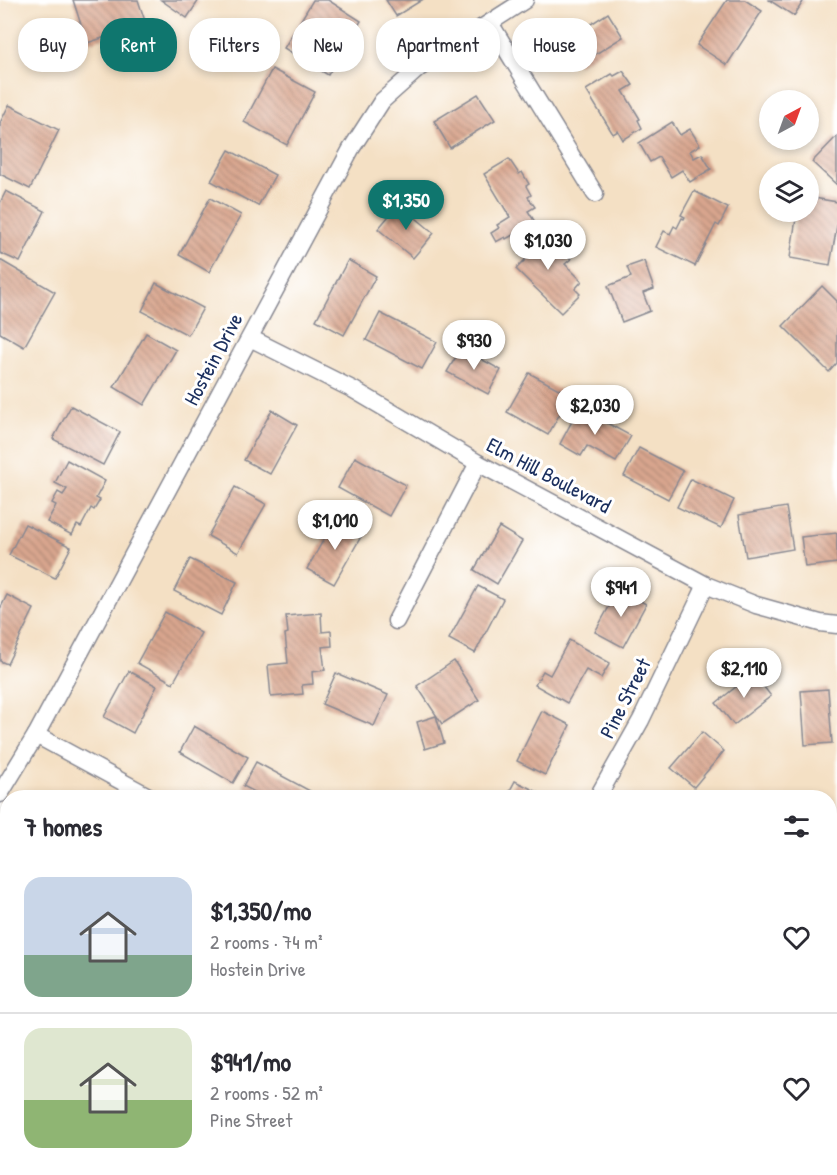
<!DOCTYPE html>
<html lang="en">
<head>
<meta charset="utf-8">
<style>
	:root { --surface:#fff; --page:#f2f2f3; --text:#2b2b33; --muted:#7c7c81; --line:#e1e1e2; --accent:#0f766e }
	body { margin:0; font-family:"Patrick Hand",sans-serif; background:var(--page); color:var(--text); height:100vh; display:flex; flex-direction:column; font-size:22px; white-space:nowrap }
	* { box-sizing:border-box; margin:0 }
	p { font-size:20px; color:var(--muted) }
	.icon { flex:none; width:33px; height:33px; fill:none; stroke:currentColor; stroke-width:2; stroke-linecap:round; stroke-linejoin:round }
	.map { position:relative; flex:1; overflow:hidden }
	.side { position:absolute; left:0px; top:790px; width:837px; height:386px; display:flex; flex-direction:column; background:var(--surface); border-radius:24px 24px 0 0; box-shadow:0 3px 9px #0003 }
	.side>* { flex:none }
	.hud { position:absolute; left:18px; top:18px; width:801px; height:54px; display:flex; gap:12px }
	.needle { width:39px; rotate:41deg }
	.tools { position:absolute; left:759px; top:90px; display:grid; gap:12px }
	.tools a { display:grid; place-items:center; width:60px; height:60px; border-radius:50%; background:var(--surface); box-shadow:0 3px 9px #0003; font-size:30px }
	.price { position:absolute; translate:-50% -51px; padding:0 14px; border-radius:21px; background:#fff; color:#222; font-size:20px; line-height:39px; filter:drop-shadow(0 2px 3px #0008) }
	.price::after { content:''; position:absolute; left:50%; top:36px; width:18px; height:14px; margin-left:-9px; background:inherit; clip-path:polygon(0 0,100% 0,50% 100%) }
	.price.current { background:var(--accent); color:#fff }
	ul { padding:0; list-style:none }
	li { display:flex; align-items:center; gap:18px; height:150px; padding:0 24px }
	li+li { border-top:2px solid var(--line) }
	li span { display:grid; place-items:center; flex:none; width:168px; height:120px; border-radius:18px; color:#555 }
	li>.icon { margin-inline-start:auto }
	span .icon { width:72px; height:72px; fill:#fffc; stroke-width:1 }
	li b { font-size:26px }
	h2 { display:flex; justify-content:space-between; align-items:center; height:72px; padding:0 24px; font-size:26px }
	.chip { padding:0 21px; border-radius:24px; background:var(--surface); box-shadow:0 3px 9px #0003; font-size:21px; line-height:54px }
	.chip.current { background:var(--accent); color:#fff }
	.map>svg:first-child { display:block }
	.park { fill:url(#park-crowns); stroke:#528278; stroke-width:1.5 }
	.building { fill:url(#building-back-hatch) }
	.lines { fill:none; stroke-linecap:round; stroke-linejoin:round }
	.street-casing { stroke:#888891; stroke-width:19 }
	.street { stroke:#fff; stroke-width:16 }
	.labels { text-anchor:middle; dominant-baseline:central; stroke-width:6; stroke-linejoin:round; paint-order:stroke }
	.street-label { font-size:21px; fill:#1b2f5e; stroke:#fff }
</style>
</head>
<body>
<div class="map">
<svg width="837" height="1175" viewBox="0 0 837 1175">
	<defs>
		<pattern id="park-crowns" width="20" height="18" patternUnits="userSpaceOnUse" patternTransform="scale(1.5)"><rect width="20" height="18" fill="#88d492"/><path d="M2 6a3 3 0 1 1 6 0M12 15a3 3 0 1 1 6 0" fill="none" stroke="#75b680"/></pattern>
		<pattern id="building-back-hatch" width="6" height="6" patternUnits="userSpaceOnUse" patternTransform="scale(1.5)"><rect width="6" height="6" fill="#d9a68e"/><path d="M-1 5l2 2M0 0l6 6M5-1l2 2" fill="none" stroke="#af8877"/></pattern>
	</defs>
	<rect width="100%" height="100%" fill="#fff"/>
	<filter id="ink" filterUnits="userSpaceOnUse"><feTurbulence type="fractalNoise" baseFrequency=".0167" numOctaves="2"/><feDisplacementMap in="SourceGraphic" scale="12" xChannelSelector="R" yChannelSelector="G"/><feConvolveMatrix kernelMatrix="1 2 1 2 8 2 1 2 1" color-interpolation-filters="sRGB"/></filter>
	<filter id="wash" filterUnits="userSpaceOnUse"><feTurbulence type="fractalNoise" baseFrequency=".008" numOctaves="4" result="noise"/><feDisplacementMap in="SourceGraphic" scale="24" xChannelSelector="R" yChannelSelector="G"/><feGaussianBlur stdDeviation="1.35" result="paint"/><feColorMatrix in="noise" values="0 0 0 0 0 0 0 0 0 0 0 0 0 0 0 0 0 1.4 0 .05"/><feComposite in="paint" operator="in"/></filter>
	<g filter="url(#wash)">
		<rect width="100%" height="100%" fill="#f4e0c4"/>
		<path class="park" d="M830 973 837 977V1173L831 1175H260L263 1168H830Z"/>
		<g id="blocks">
			<g class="building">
				<path d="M73 0H138L146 24 87 43Z"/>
				<path d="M161 0H199L187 18Z"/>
				<path d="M313 0H328L361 21 328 75 284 48Z"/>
				<path d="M386 0H422L396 16Z"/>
				<path d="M727 0H745L762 11 727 65 697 45Z"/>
				<path d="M769 0H804L794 16Z"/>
				<path d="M608 13 623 37 578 65 563 42Z"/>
				<path d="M272 69 315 92 287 145 244 122Z"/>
				<path d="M623 71 633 85 623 91 640 119 638 120 642 128 623 140 618 131 613 134 586 90 612 74 614 76Z"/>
				<path d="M478 94 495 120 450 148 434 121Z"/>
				<path d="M9 105 59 130 30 189 0 174V123Z"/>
				<path d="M672 122 680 135 690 129 700 145 690 151 694 158 702 154 711 169 690 182 682 170 671 177 659 157 650 162 639 143Z"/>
				<path d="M837 136V185L812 162Z"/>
				<path d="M229 150 275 175 258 206 211 181Z"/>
				<path d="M509 159 519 174 522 172 529 184 526 186 531 195 528 197 535 207 528 211 535 222 506 239 505 237 496 242 491 233 499 228 497 225 510 217 484 174Z"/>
				<path d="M6 191 45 211 20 262 0 253V203Z"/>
				<path d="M694 191 728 208 719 226 716 224 695 266 656 247 664 231 670 234 674 226 677 228 682 218 684 219 685 217 681 215Z"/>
				<path d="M808 197 837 202V226L830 265 790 258 797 212H808Z"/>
				<path d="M210 198 241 215 209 272 179 255Z"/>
				<path d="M399 204 434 233 413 258 378 229Z"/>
				<path d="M534 227 549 242 546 245 557 256 562 250 571 259 565 264 582 281 575 289 580 294 561 313 516 269 528 257 516 245Z"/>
				<path d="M0 260 55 292 24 347 0 333Z"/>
				<path d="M348 260 376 276 344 335 316 320Z"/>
				<path d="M644 261 654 289 643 293 650 311 622 322 608 286 631 277 627 267Z"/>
				<path d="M156 283 203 308 188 335 142 311Z"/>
				<path d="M822 286 837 301V363L829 372 783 326Z"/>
				<path d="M380 313 437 342 422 369 366 340Z"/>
				<path d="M146 333 176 350 144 405 114 387Z"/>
				<path d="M461 348 501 370 488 394 447 372Z"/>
				<path d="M529 373 570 395 548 435 507 412Z"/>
				<path d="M71 406 120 432 103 465 53 439Z"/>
				<path d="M579 408 631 436 616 462 587 446 581 456 560 444Z"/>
				<path d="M272 410 297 425 270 474 244 460Z"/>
				<path d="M639 448 683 471 668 499 624 476Z"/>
				<path d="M355 457 406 485 389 516 338 488Z"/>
				<path d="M67 460 105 481 96 498 100 500 94 510 91 508 81 527 77 525 72 535 47 522 56 505 52 503 58 492 63 495 67 489 55 483Z"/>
				<path d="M691 479 734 500 721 528 677 507Z"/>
				<path d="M235 487 266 504 238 553 208 536Z"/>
				<path d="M786 507 793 549 746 557 739 515Z"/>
				<path d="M336 518 363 533 334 584 307 569Z"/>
				<path d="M25 524 71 547 55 578 9 555Z"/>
				<path d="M499 527 522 541 497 584 474 570Z"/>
				<path d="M837 533V563L805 567 801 537Z"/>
				<path d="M190 559 237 582 221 615 174 591Z"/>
				<path d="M478 586 503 599 475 653 449 639Z"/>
				<path d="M619 589 646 604 623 647 595 632Z"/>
				<path d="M7 595 34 609 7 664 0 661V609Z"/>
				<path d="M165 612 201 633 173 683 137 663Z"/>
				<path d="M321 613 322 632 331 631 332 646 322 647 325 670 312 672 313 684 302 685 303 694 271 697 268 665 288 663 285 634 288 633 286 616Z"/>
				<path d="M569 640 610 663 601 678 586 670 567 703 535 685 543 671 550 675Z"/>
				<path d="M454 661 479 700 442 724 417 686Z"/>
				<path d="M129 671 157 686 133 733 104 717Z"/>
				<path d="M336 673 388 695 374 726 322 704Z"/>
				<path d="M753 673 771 696 734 725 716 703Z"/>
				<path d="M828 689 832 743 805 745 801 691Z"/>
				<path d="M542 711 570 725 545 775 517 761Z"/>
				<path d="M436 716 444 743 425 749 417 722Z"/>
				<path d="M194 726 248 757 233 783 180 752Z"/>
				<path d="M702 732 724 751 694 787 671 768Z"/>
				<path d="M256 762 310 791 306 798H267L243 786Z"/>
				<path d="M515 781 540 793 538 798H506Z"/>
				<path d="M830 856 837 866V882L830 888Z"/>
				<path d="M0 900 8 905V950L0 946Z"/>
				<path d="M8 1088V1111L0 1107V1103Z"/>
				<path d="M8 1126V1168H44L40 1175H12L0 1168V1139Z"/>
				<path d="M171 1168H214L210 1175H168Z"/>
			</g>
		</g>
	</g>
	<g filter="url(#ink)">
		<use href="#blocks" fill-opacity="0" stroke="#888891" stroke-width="1.5"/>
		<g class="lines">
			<defs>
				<g id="street">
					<path d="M490 23 595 194"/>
					<path d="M250 338 354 390 478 463 706 585 756 605 820 623 837 625"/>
					<path d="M396 621 478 463"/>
					<path d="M36 735 152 798"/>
					<path d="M0 794 36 735 351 149 382 101 419 68 525 0"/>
					<path d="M597 798 641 720 706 585"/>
					<path d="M0 1009 8 1013"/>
					<path d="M105 1175 109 1168"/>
				</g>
			</defs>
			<use href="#street" class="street-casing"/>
			<use href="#street" class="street"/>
		</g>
	</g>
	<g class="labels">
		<g class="street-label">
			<text transform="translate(213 359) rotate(-62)">Hostein Drive</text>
			<text transform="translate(549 475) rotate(28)">Elm Hill Boulevard</text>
			<text transform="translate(625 698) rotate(-63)">Pine Street</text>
		</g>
	</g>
</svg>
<div class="tools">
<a><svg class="needle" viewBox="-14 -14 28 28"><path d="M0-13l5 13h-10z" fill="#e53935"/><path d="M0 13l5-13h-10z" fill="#7c7c81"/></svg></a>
<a><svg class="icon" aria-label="layers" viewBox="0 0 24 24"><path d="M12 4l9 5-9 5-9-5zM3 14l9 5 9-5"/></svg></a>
</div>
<b class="price current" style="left:406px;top:231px">$1,350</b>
<b class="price" style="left:548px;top:271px">$1,030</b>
<b class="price" style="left:474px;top:371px">$930</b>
<b class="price" style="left:595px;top:436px">$2,030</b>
<b class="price" style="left:335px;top:551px">$1,010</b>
<b class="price" style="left:621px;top:618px">$941</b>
<b class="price" style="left:744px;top:699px">$2,110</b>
<div class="hud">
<a class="chip">Buy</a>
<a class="chip current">Rent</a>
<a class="chip">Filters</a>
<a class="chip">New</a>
<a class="chip">Apartment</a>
<a class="chip">House</a>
</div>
<section class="side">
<h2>7 homes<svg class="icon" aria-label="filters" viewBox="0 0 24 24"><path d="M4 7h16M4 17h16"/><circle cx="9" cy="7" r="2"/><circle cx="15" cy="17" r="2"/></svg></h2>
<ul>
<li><span style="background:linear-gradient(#c9d6e8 65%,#7fa58c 0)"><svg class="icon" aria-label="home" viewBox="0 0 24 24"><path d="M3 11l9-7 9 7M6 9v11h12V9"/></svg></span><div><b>$1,350/mo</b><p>2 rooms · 74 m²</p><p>Hostein Drive</p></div><svg class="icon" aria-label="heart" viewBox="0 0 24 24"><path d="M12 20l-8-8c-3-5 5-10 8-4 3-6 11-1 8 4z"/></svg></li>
<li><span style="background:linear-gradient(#dfe7d0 60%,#8fb573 0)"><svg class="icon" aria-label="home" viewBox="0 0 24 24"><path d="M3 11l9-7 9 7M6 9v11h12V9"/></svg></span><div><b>$941/mo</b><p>2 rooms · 52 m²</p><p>Pine Street</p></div><svg class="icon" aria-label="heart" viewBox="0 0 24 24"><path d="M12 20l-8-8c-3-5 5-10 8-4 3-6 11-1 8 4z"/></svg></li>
</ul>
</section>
</div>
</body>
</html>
